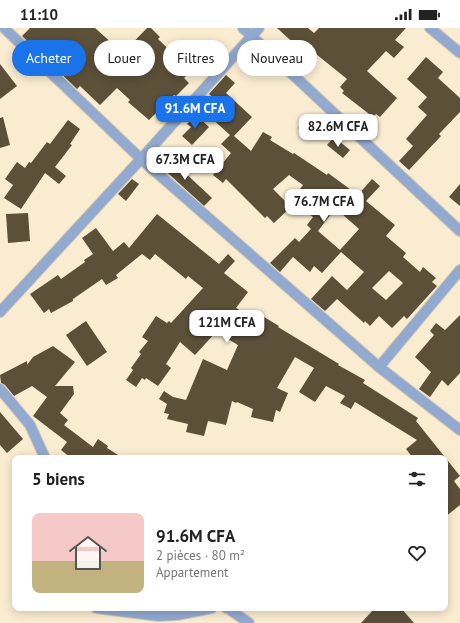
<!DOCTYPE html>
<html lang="fr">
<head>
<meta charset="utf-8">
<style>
	:root { --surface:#fff; --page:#f2f2f2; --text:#222; --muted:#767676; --accent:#1a73e8 }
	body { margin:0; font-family:"PT Sans",sans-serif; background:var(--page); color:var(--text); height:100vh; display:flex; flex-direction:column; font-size:15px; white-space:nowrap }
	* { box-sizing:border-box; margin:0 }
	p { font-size:13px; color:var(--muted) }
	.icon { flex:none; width:22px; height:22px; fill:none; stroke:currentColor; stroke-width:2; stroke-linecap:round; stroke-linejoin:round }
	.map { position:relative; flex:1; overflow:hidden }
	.sheet { position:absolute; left:12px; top:427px; width:436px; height:156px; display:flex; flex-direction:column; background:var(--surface); border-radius:8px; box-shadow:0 2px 10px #0003 }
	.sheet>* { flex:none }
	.hud { position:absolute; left:12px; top:12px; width:436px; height:36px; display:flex; gap:8px }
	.price { position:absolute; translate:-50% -34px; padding:0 9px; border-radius:8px; background:#fff; color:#222; font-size:13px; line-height:26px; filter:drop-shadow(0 1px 2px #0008) }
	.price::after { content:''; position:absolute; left:50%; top:24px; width:12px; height:9px; margin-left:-6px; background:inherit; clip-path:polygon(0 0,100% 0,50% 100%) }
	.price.active { background:var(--accent); color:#fff }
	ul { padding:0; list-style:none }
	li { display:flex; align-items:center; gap:12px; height:100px; padding:0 20px }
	li span { display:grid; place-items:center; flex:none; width:112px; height:80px; border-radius:8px; color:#555 }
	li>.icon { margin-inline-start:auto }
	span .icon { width:48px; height:48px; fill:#fffc; stroke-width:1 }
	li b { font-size:17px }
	h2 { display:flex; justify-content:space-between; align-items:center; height:48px; padding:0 20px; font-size:17px }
	.tag { padding:0 14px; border-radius:18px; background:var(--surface); box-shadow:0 2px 10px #0003; font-size:14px; line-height:36px }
	.tag.active { background:var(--accent); color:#fff }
	.status { display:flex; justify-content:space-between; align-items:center; height:28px; padding:0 20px; background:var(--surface); direction:ltr }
	.status svg { height:11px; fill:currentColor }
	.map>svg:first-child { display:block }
	.building { fill:#5c5039; fill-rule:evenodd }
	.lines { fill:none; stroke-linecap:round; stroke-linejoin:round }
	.minor-casing { stroke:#d6cab2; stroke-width:12 }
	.minor { stroke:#92a9d0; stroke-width:10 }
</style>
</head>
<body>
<div class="status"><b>11:10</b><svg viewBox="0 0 49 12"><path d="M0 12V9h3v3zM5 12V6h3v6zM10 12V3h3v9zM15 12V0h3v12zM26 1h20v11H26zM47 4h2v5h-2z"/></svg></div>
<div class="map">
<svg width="460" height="595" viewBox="0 0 460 595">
	<rect width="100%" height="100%" fill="#faecd1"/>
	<g class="building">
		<path d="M30 0H95L123 25 147 0H151L160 9 158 11 191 43 184 50 189 55 176 68 174 67 149 92 128 74 130 72 117 60 100 77 80 58 77 61 22 8Z"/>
		<path d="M277 0H308L314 5 319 0H406L395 12 404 19 394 30 386 23 367 43 397 70 380 89 376 86 373 89 342 65 344 63 340 59 347 51 316 26 301 44 288 32 299 20Z"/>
		<path d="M426 29 443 44 438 50 460 70V84L439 106 441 108 409 142 399 133 413 118 406 111 427 87 418 79 427 69 407 51Z"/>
		<path d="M0 36 17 58 0 71Z"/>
		<path d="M226 47 235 55 226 65 252 89 234 108 251 123 263 104 272 109 270 112 293 126 294 125 327 147 328 145 358 167 372 151 380 158 366 173 395 197 386 208 406 225 403 229 420 244 423 239 436 250 432 254 437 258 407 291 404 288 392 300 379 288 370 298 365 293 364 295 337 271 325 283 311 271 332 248 347 262 364 244 341 224 322 245 314 238 310 244 293 229 280 244 270 235 295 210 299 214 311 201 307 197 313 189 291 173 303 157 289 147 273 161 291 179 274 195 267 188 265 190 226 151 223 155 213 147 231 125 221 116 230 107 208 87 220 75 209 66ZM334 182 341 187 342 186 359 201 340 222 318 203ZM389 243 403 255 386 272 372 260Z"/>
		<path d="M196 87 209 99 192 117 182 108 191 99 187 96Z"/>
		<path d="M3 89 10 117 0 120V90Z"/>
		<path d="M308 89 316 96 306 107 298 100Z"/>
		<path d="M68 92 80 101 70 116 72 117 55 139 66 148 59 156 45 145 21 181 4 170 13 157 5 151 17 134 25 140 29 134 31 135 47 114 50 116Z"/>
		<path d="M334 109 350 122 343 130 327 117Z"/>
		<path d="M166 127 212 170 204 178 159 137Z"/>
		<path d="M132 151 139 156 126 173 118 166Z"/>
		<path d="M460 156V178L449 169Z"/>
		<path d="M28 185 30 213 8 215 6 186Z"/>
		<path d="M157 186 219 236 228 226 235 233 224 245 248 264 236 280 256 291 259 286 279 298 278 299 339 336 338 337 365 352 363 355 418 390 416 393 460 448 454 453 460 461V477L445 489V430H413L406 421 417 412 355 374 351 381 340 375 345 368 326 358 315 374 299 364 314 340 295 329 277 360 288 365 280 384 276 382 273 394 251 389 253 381 237 374 236 375 232 373 226 397 208 393 204 408 186 404 188 396 167 391 169 386 164 385 167 376 159 371 164 363 173 369 186 372 203 331 227 342 238 317 216 304 195 327 180 314 166 336 171 340 158 358 146 350 145 352 142 350 136 359 126 352 133 342 131 340 141 326 139 324 148 313 142 309 156 288 167 295 169 293 171 295 203 260 188 248 186 251 155 226 150 232 142 226 116 247 118 250 106 257 102 251 73 271V273L51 285 49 281 44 285 30 266 58 247 61 251 85 234 84 232 93 226 82 210 96 200 113 223 124 214 129 220Z"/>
		<path d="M460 287V345L448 358 442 352 430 369 419 361 431 344 415 329 434 307 430 303 436 295 445 302Z"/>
		<path d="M86 293 107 324 87 338 66 307Z"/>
		<path d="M53 318 75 334 55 358H73L74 366 60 385 68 392 64 397 93 419 98 411 108 418 107 420 123 430H71L61 422 67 414 33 388 47 369 32 358 14 368 5 357 1 355 0 347 27 333V337L33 329Z"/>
		<path d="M0 384 23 411 7 425 0 417Z"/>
		<path d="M375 580H401L414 595H361Z"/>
	</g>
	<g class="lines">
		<defs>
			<g id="minor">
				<path d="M4 0 141 131 379 339"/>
				<path d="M243 0 460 203"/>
				<path d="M430 0 460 25"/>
				<path d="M460 242 379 339 460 402"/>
				<path d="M0 284 141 131 259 0"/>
				<path d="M0 361 30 397 45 430"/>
				<path d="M96 580 158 588 177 587 212 580"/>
				<path d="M226 580 229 581 249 595"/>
			</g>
		</defs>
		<use href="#minor" class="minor-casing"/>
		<use href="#minor" class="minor"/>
	</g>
</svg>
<b class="price active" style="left:195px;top:102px">91.6M CFA</b>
<b class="price" style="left:338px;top:120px">82.6M CFA</b>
<b class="price" style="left:185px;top:153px">67.3M CFA</b>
<b class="price" style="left:324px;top:195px">76.7M CFA</b>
<b class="price" style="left:227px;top:316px">121M CFA</b>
<div class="hud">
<a class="tag active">Acheter</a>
<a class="tag">Louer</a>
<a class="tag">Filtres</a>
<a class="tag">Nouveau</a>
</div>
<section class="sheet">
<h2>5 biens<svg class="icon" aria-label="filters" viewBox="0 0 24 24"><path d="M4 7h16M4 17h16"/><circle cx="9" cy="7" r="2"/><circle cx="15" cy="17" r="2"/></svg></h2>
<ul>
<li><span style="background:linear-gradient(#f6c9c9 60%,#c2b280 0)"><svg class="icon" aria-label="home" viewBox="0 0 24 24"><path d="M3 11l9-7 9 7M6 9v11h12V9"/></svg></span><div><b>91.6M CFA</b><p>2 pièces · 80 m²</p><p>Appartement</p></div><svg class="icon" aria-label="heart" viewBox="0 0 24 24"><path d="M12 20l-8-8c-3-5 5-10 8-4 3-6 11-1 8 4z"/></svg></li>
</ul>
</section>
</div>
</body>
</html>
